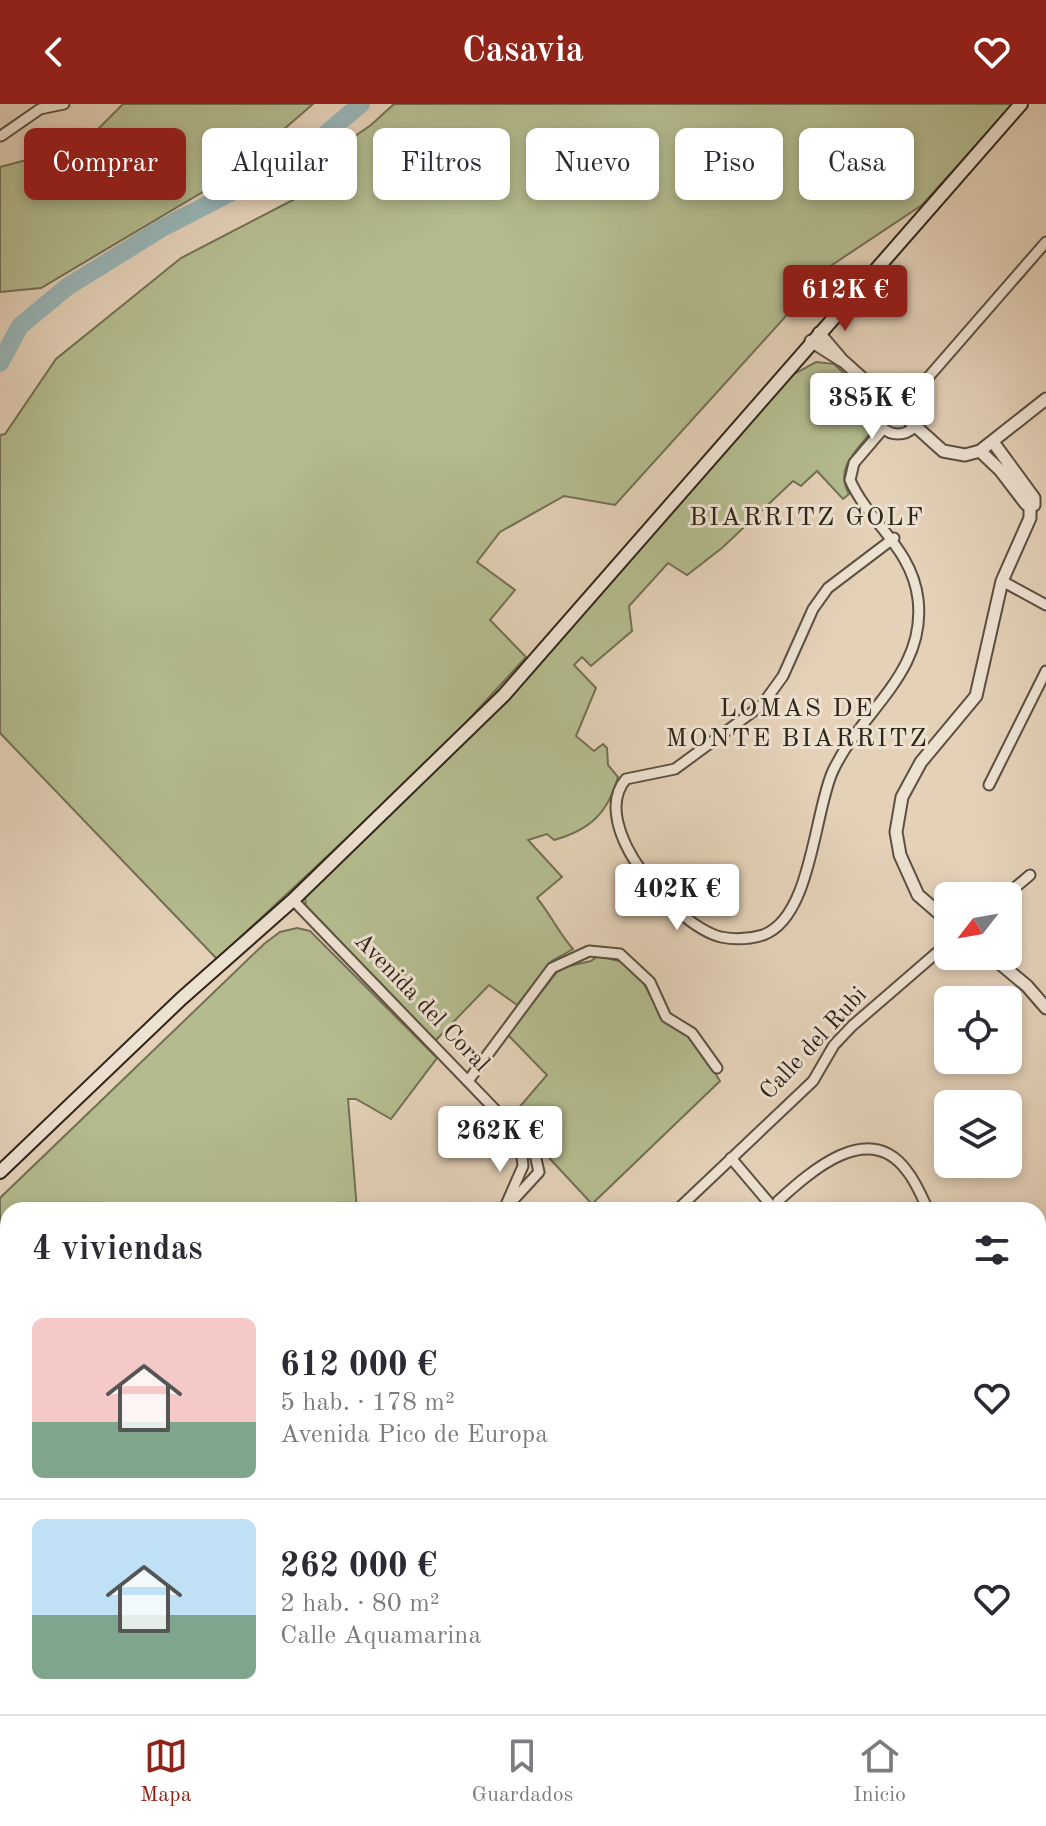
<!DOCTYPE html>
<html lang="es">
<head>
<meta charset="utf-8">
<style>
	:root { --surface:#fff; --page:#f7f7f7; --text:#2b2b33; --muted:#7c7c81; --line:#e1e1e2; --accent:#8f2418 }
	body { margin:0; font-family:"Old Standard TT",serif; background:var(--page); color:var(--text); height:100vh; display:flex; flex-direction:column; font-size:30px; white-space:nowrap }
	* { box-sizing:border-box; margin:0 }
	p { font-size:26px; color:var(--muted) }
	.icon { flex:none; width:44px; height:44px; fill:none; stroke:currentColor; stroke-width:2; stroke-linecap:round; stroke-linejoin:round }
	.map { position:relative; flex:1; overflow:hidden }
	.sheet { position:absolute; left:0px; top:1098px; width:1046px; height:512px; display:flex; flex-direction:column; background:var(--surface); border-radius:24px 24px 0 0; box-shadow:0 4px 12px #0003 }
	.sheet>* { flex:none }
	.hud { position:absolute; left:24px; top:24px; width:998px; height:72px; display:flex; gap:16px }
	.needle { width:52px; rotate:239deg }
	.tools { position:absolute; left:934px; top:778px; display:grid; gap:16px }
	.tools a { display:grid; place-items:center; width:88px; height:88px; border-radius:12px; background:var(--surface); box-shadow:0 4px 12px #0003; font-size:40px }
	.price { position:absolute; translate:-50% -68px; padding:0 18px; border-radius:8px; background:#fff; color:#222; font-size:26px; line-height:52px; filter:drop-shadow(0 2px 4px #0008) }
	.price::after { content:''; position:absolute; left:50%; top:48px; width:24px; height:18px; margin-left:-12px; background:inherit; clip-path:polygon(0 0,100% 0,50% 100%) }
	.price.active { background:var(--accent); color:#fff }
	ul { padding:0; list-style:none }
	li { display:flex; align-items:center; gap:24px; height:200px; padding:0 32px }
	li+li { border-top:2px solid var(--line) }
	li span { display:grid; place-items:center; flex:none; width:224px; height:160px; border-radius:12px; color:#555 }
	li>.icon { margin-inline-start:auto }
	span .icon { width:96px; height:96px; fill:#fffc; stroke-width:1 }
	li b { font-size:34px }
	h2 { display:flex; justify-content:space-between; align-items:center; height:96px; padding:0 32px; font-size:34px }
	.tag { padding:0 28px; border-radius:12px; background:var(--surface); box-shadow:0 4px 12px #0003; font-size:28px; line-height:72px }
	.tag.active { background:var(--accent); color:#fff }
	header { display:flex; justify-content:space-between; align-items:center; height:104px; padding:0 32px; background:var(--accent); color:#fff; font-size:36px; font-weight:600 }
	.dock { display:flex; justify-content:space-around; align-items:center; height:112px; border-top:2px solid var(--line); background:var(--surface); font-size:22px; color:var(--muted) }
	.dock a { display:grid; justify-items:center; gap:4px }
	.dock .active { color:var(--accent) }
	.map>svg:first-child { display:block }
	.green { fill:#b4bc8f; stroke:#727054; stroke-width:2 }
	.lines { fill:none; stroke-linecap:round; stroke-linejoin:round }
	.river { stroke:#98b5b7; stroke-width:18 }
	.minor-casing { stroke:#5c5041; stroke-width:13 }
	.tertiary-casing { stroke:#5c5041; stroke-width:15 }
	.secondary-casing { stroke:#2f2519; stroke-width:16 }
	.minor { stroke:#ede1d1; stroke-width:9 }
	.tertiary { stroke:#ede1d1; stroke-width:11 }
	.secondary { stroke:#ede1d1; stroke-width:12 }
	.labels { text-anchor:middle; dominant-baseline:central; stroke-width:6; stroke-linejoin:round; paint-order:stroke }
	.street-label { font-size:24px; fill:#2f2519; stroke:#ede1d1 }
	.neighbourhood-label { font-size:26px; letter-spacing:2px; fill:#2f2519; stroke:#ede1d1 }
</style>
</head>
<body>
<header><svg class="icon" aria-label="back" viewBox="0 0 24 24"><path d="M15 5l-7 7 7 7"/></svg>Casavia<svg class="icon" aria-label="heart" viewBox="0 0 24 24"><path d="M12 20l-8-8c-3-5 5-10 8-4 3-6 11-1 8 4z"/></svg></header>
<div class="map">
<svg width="1046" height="1610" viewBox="0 0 1046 1610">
	<rect width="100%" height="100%" fill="#e4d1b8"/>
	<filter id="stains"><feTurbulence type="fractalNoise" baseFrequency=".0025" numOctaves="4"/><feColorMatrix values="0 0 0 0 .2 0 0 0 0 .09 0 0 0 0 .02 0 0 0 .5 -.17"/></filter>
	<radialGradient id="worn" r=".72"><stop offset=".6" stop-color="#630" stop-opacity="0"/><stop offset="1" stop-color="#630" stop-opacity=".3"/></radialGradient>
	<g class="green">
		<path d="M123 0H313L253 52 206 86 41 184 0 188V63L82 41Z"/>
		<path d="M394 0H1013L922 101 832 161 615 401 564 392 500 428 477 458 515 486 490 516 526 553 439 648 217 855 0 629V331L5 330 56 255 181 154 316 84 306 66 371 21Z"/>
		<path d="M816 258 834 260 870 294 867 308 872 327C857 346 834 364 849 390L843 395 817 367 801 382 793 377 722 444 687 471 668 459 629 502 632 527 591 562 582 553 574 561 596 584 576 632 594 647 603 640 607 644 608 661 618 673C608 709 590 726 554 736L547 730 528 736 562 773 537 794C551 811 558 828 573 845L552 857 517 901 489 881 435 937 306 802 305 793 466 637 769 297 794 270Z"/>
		<path d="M297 824 310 827 437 954 391 1015 356 995H348L357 1106H8V1602H180L177 1610H0V1094L264 840 280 828Z"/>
		<path d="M598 852 627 859 639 871 662 913 694 937 720 977 592 1100 511 1013 547 971 508 931 560 864 591 857Z"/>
		<path d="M198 1602H380L385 1610H196Z"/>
		<path d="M521 1602H642L649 1610H507Z"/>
	</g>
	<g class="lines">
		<path class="river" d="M0 259 20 222 67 183 162 124 296 55 361 0"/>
		<defs>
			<g id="minor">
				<path d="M1 32 40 5 64 0"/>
				<circle cx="898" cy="308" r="22"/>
				<path d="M912 292 1046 138"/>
				<path d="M883 325 854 359 850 376C869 419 912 444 918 495 927 570 859 608 832 669 814 711 811 814 763 831 750 835 735 836 721 833 676 822 586 721 626 675L675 665 762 601 783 572 813 505 828 484 894 434"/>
				<path d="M1002 477 1046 501"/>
				<path d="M989 681 1046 567"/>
				<path d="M1005 792 1030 771"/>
				<path d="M293 796 534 1046 539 1068 505 1105"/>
				<path d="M468 977 552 864 589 847 620 850 650 878 666 913 692 929 717 964"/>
				<path d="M731 1054 775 1106"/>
				<path d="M505 1103 523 1062 520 1034"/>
				<path d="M677 1106 813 977 834 941 852 922 948 839"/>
				<path d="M777 1106 778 1097C811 1067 869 1015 907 1067 916 1078 922 1093 928 1106"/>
				<path d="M1038 1276 1046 1285"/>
				<path d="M1038 1402 1046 1397"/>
				<path d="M1038 1539 1046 1537"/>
				<path d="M386 1602 390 1610"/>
				<path d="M652 1602 659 1610"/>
				<path d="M189 1610 191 1602"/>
				<path d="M488 1610 504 1602"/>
				<path d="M763 1610 769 1602"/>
				<path d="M1035 1610 1046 1607"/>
			</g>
			<g id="tertiary">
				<path d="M819 229 842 256 943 347 965 351 980 347 1046 295"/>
				<path d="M811 237 841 256"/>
				<path d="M980 347 1000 366 1026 400 1034 401V394L993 338"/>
				<path d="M948 817 918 791 900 751 896 728 902 693 921 658 976 592 1002 477 1030 414V403"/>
				<path d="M991 852 1027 882 1046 904"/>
			</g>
			<path id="secondary" d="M0 1068 181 895 293 796 504 591 1021 0"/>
		</defs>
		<use href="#minor" class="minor-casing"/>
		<use href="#tertiary" class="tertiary-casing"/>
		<use href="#secondary" class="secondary-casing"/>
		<use href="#minor" class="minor"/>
		<use href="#tertiary" class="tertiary"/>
		<use href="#secondary" class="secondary"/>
	</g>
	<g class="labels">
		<g class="street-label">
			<text transform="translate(421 899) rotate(46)">Avenida del Coral</text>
			<text transform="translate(814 940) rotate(-47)">Calle del Rubi</text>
		</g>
		<g class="neighbourhood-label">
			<text x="807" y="414">BIARRITZ GOLF</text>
			<text x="797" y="605">LOMAS DE<tspan x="797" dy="30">MONTE BIARRITZ</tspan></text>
		</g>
	</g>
	<rect width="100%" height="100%" filter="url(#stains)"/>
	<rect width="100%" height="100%" fill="url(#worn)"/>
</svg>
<div class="tools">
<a><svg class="needle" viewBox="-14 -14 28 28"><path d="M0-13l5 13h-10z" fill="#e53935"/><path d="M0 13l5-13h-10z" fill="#7c7c81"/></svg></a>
<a><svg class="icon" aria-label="locate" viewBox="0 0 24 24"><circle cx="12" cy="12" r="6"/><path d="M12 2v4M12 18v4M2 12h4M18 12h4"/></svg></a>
<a><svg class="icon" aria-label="layers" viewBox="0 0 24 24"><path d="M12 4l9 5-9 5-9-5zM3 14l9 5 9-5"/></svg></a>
</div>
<b class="price active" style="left:845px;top:229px">612K €</b>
<b class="price" style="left:872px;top:337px">385K €</b>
<b class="price" style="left:677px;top:828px">402K €</b>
<b class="price" style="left:500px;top:1070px">262K €</b>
<div class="hud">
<a class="tag active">Comprar</a>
<a class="tag">Alquilar</a>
<a class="tag">Filtros</a>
<a class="tag">Nuevo</a>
<a class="tag">Piso</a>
<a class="tag">Casa</a>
</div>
<section class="sheet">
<h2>4 viviendas<svg class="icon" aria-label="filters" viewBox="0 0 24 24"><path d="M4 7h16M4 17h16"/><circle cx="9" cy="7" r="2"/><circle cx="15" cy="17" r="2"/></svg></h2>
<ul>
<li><span style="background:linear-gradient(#f6c9c9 65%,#7fa58c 0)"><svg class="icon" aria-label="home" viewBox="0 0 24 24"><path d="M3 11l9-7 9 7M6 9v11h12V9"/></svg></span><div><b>612 000 €</b><p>5 hab. · 178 m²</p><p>Avenida Pico de Europa</p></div><svg class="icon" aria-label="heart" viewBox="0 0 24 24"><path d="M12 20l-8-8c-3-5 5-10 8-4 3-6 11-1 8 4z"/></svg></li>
<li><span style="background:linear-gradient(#bfe0f5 60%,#7fa58c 0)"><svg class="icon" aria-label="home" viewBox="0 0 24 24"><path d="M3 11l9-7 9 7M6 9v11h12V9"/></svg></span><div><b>262 000 €</b><p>2 hab. · 80 m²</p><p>Calle Aquamarina</p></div><svg class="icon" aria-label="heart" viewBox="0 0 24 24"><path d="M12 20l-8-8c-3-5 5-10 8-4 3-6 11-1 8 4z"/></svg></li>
</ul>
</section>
</div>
<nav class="dock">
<a class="active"><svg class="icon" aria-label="map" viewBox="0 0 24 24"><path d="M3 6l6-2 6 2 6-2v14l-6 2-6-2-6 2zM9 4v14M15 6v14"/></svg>Mapa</a>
<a><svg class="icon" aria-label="saved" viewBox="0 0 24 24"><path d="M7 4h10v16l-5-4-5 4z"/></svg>Guardados</a>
<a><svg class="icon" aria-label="home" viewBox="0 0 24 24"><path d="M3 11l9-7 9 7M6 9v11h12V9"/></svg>Inicio</a>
</nav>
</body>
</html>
